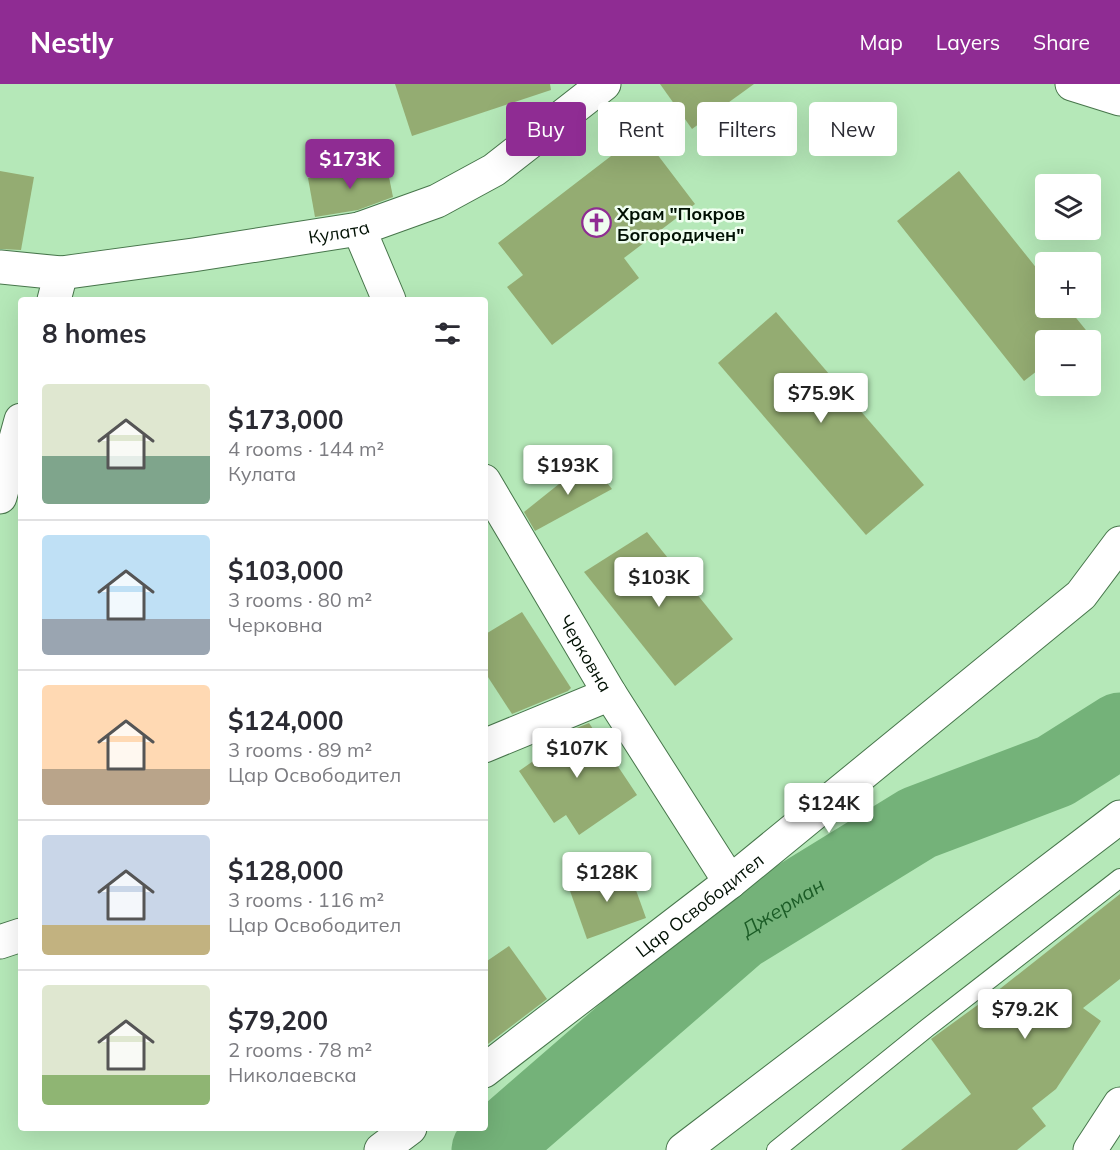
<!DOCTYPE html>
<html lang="en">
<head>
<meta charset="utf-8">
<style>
	:root { --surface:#fff; --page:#f7f7f7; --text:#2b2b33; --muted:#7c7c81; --line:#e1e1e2; --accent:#8f2c93 }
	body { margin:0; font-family:Mulish,sans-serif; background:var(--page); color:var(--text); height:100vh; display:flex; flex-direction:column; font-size:22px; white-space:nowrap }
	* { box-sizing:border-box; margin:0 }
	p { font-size:20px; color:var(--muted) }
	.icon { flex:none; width:33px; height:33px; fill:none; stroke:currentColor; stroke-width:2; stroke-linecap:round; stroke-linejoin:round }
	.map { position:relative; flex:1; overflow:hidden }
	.panel { position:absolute; left:18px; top:213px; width:470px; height:834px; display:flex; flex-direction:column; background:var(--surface); border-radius:6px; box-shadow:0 6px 24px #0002 }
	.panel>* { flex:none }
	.hud { position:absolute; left:506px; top:18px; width:524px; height:54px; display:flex; gap:12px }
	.fabs { position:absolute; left:1035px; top:90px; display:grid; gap:12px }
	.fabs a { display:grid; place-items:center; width:66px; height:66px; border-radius:6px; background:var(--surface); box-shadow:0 6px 24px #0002; font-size:30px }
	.price { position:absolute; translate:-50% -51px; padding:0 14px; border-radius:6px; background:#fff; color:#222; font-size:20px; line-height:39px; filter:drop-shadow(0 2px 3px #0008) }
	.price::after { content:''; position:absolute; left:50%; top:36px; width:18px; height:14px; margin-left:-9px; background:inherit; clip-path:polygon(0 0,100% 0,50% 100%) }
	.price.current { background:var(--accent); color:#fff }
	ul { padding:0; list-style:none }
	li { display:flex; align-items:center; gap:18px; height:150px; padding:0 24px }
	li+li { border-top:2px solid var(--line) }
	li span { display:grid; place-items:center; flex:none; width:168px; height:120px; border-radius:6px; color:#555 }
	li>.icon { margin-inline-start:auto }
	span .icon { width:72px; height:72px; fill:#fffc; stroke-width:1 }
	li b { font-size:26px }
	h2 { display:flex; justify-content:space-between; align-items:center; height:72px; padding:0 24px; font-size:26px }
	.pill { padding:0 21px; border-radius:6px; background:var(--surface); box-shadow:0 6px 24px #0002; font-size:21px; line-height:54px }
	.pill.current { background:var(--accent); color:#fff }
	header { display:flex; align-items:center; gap:36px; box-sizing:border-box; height:84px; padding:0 30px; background:var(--accent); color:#fff }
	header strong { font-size:28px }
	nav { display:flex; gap:33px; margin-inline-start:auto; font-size:21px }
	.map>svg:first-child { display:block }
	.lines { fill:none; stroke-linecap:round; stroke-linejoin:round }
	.river { stroke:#74b279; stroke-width:75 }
	.building { fill:#94ac72 }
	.lane-casing { stroke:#47764b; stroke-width:20 }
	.street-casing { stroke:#47764b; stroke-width:35 }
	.secondary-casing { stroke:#47764b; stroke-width:35 }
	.lane { stroke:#fff; stroke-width:18 }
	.street { stroke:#fff; stroke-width:33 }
	.secondary { stroke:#fff; stroke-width:33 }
	.labels { text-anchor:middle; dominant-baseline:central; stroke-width:5; stroke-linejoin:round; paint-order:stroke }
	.poi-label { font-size:18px; font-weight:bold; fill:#011003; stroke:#effeef; text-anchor:start }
	.street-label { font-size:18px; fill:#011003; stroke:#effeef }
	.water-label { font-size:20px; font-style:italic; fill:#1b5c26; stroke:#effeef }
</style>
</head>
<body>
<header>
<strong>Nestly</strong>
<nav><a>Map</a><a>Layers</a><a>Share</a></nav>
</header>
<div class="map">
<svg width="1120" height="1066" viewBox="0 0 1120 1066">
	<rect width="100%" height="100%" fill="#b5e8b8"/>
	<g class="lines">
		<path class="river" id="s1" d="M489 1066 739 849 918 739 1055 687 1120 646"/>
	</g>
	<g class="building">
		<path d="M395 0H550L551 6 412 52Z"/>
		<path d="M660 0H754L692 45Z"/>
		<path d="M641 49 695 120 624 174 639 194 552 261 507 203 523 191 498 159Z"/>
		<path d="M386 78 393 113 358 126 315 133 308 94Z"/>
		<path d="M0 87 34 93 21 166 0 165Z"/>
		<path d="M959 87 1046 196V224H1068L1094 256H1046V280L1024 297 897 137Z"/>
		<path d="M776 228 924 401 866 451 718 279Z"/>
		<path d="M589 376 612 405 535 447 524 428Z"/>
		<path d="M647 448 733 555 675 602 584 488Z"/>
		<path d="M522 528 571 604 568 607 512 630 484 587V551Z"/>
		<path d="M589 639 637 711 579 751 566 731 554 739 519 687 539 673 532 662Z"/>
		<path d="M628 784 646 834 587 855 569 804Z"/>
		<path d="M1120 810V895L1083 924 1101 937 1056 1005 1032 1024 1046 1042 1017 1066H901L971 1010 931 955 1001 904Z"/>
		<path d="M509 862 547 915 484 963V879Z"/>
	</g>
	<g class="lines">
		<defs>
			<path id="lane" d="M776 1066 927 944 1120 794"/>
			<g id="street">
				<path d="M1072 0 1120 15"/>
				<path d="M359 145 389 216"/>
				<path id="s2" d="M0 183 61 189 193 171 359 145 437 117 494 86 604 0"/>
				<path d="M54 216 61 189"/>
				<path id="s3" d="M484 397 610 610 730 798"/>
				<path d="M0 413 21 336"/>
				<path d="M484 662 610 610"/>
				<path d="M0 858 21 851"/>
				<path id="s4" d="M484 987 730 798 1081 511 1120 459"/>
				<path d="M381 1066 410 1044"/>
				<path d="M1090 1066 1120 1020"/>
			</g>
			<path id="secondary" d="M683 1066 1120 733"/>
		</defs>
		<use href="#lane" class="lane-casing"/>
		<use href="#street" class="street-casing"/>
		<use href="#secondary" class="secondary-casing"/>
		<use href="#lane" class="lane"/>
		<use href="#street" class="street"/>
		<use href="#secondary" class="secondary"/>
	</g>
	<defs>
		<symbol id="church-ring" viewBox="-11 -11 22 22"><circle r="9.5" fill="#effeef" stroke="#8f2c93" stroke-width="1.5"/><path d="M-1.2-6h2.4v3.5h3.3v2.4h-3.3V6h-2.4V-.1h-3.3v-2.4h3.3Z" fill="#8f2c93"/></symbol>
	</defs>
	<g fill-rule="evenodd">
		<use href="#church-ring" x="580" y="122" width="33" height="33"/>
	</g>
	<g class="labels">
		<g class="poi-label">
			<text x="617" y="129">Храм "Покров<tspan x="617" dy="21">Богородичен"</tspan></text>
		</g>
		<g class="street-label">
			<text stroke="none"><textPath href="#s2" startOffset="342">Кулата</textPath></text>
			<text stroke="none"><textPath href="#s3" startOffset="200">Черковна</textPath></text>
			<text stroke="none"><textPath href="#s4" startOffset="272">Цар Освободител</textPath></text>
		</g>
		<g class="water-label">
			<text stroke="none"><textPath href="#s1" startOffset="382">Джерман</textPath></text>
		</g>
	</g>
</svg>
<div class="fabs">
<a><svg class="icon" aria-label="layers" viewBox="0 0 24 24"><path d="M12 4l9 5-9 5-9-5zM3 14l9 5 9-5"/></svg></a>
<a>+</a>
<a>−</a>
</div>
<b class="price current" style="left:350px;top:106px">$173K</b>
<b class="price" style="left:821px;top:340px">$75.9K</b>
<b class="price" style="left:568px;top:412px">$193K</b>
<b class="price" style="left:659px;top:524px">$103K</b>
<b class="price" style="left:577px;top:695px">$107K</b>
<b class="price" style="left:829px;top:750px">$124K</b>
<b class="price" style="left:607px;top:819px">$128K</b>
<b class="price" style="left:1025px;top:956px">$79.2K</b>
<div class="hud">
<a class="pill current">Buy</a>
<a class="pill">Rent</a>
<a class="pill">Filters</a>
<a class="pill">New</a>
</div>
<section class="panel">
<h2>8 homes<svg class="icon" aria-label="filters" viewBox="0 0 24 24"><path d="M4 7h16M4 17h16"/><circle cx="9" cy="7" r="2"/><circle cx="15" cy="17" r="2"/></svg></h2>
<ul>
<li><span style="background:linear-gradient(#dfe7d0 60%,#7fa58c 0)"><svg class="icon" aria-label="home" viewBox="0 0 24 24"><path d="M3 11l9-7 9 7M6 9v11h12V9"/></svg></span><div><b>$173,000</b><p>4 rooms · 144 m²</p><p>Кулата</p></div></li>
<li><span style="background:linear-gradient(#bfe0f5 70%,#9aa5b1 0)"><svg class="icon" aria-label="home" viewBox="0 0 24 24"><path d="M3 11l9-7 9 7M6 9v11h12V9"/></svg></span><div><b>$103,000</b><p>3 rooms · 80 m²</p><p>Черковна</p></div></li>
<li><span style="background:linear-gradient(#ffd9b3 70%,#b9a48a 0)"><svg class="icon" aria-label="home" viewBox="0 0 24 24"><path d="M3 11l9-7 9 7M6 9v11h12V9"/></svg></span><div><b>$124,000</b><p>3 rooms · 89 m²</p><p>Цар Освободител</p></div></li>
<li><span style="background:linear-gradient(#c9d6e8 75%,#c2b280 0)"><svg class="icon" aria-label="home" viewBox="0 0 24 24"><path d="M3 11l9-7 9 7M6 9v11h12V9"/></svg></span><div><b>$128,000</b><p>3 rooms · 116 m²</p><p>Цар Освободител</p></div></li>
<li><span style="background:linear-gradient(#dfe7d0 75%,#8fb573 0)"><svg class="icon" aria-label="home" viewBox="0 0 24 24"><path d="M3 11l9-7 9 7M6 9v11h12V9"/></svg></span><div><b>$79,200</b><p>2 rooms · 78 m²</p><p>Николаевска</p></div></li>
</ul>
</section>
</div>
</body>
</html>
